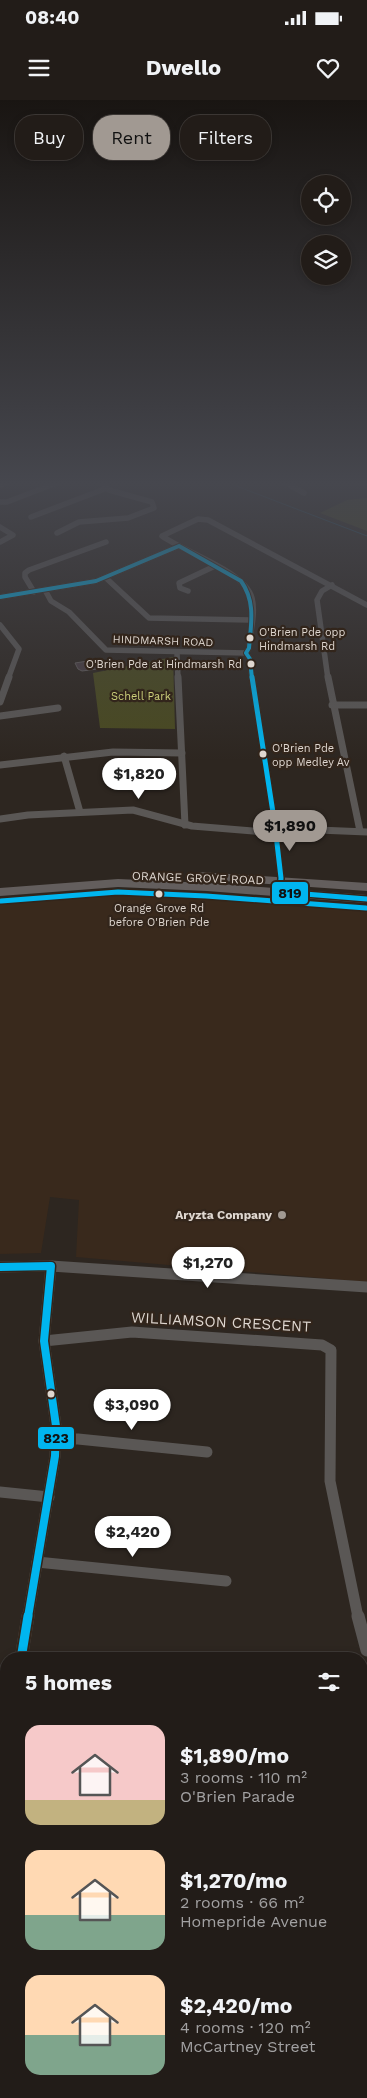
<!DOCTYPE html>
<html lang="en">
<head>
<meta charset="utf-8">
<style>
	:root { --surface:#221c18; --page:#2e2925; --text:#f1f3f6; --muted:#a2a1a2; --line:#3f3a37; --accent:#a19992 }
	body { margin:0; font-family:"Work Sans",sans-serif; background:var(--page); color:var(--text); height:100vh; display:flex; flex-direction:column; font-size:19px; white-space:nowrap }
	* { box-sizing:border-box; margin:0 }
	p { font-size:16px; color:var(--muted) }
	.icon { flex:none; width:28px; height:28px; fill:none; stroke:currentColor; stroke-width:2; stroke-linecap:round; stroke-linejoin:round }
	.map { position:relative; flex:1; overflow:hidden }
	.details { position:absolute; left:0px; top:1552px; width:368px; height:446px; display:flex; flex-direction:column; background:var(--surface); border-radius:20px 20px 0 0; box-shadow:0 2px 8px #0003,0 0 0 1px var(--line) }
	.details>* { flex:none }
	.banner { position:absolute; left:15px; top:15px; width:338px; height:45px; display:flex; gap:10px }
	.buttons { position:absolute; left:301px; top:75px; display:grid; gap:10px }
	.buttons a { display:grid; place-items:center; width:50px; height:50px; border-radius:50%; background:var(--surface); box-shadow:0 2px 8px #0003,0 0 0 1px var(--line); font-size:25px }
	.price { position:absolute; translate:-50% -42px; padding:0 11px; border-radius:18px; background:#fff; color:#222; font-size:16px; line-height:32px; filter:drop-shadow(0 1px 2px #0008) }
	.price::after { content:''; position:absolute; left:50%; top:30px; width:15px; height:11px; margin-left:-8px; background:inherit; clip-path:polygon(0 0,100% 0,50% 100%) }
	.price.active { background:var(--accent); color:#111 }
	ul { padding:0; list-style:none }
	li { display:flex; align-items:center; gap:15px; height:125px; padding:0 25px }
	li span { display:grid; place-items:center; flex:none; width:140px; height:100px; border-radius:15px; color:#555 }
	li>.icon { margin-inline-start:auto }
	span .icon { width:60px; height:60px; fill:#fffc; stroke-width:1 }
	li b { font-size:21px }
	h2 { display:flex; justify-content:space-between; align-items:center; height:60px; padding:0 25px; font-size:21px }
	.pill { padding:0 18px; border-radius:20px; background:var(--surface); box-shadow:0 2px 8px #0003,0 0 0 1px var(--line); font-size:18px; line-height:45px }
	.pill.active { background:var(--accent); color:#111 }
	.status { display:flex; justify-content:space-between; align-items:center; height:35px; padding:0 25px; background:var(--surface); direction:ltr }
	.status svg { height:14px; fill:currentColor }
	header { display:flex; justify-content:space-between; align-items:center; height:65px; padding:0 25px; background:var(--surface); font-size:22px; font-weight:700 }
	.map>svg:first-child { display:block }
	.built { fill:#39291c }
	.education { fill:#382930 }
	.green { fill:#49491f }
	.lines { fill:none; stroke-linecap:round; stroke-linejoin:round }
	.stream { stroke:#245974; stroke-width:1 }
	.building { fill:#483d42; stroke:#615c5b }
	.minor-far3 { stroke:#5a5755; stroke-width:5.5 }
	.minor-far2 { stroke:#5a5755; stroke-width:7 }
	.minor-far1 { stroke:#5a5755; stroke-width:11 }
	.minor { stroke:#5a5755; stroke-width:13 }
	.primary { fill:#64605f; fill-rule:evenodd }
	.trunk { fill:#635e5d; fill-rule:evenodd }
	.bus-1-far1-casing { stroke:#32251b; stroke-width:6 }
	.bus-1-casing { stroke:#32251b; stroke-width:8 }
	.bus-2-casing { stroke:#32251b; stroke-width:8 }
	.bus-3-far1-casing { stroke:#32251b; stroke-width:11 }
	.bus-3-casing { stroke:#32251b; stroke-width:13 }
	.bus-1-far1 { stroke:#00b5ef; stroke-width:4 }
	.bus-1 { stroke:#00b5ef; stroke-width:5 }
	.bus-2 { stroke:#00b5ef; stroke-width:5 }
	.bus-3-far1 { stroke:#00b5ef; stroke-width:8 }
	.bus-3 { stroke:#00b5ef; stroke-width:9 }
	.bus-dot { fill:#dfd7d0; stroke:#32251b; stroke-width:2 }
	.poi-dot { fill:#a19992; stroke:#32251b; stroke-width:2 }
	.labels { text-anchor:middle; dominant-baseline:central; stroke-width:4.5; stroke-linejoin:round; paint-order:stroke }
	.bus-label { font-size:11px; fill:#dfd7d0; stroke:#32251b; text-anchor:start }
	.far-street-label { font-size:11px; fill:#dfd7d0; stroke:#32251b }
	.far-park-label { font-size:11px; fill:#cccf7a; stroke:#32251b }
	.street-label { font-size:12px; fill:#dfd7d0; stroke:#32251b }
	.poi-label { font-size:12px; font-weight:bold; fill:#dfd7d0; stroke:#32251b; text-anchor:end }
	.near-street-label { font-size:15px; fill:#dfd7d0; stroke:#32251b }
	.line-badge { stroke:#32251b; stroke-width:2 }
	.pale-badge-label { font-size:14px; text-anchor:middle; font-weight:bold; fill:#111 }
</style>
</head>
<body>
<div class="status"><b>08:40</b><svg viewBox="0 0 49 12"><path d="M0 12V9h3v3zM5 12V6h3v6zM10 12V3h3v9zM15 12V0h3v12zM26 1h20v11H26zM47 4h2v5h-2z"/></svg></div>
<header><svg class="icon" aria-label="menu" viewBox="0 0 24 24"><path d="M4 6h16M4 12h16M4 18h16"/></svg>Dwello<svg class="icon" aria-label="heart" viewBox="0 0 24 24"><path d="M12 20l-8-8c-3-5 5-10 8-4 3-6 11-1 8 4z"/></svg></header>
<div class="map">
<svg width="367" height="1998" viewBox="0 0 367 1998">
	<rect width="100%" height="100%" fill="#2d2620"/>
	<path class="built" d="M151 792 367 805V1182L76 1157 79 1100 50 1097 41 1153 0 1154V802L87 794Z"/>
	<path class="education" d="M361 1843 367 1860V1998H58L57 1993 361 1992Z"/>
	<g class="green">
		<path d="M367 398V431L320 413 347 400Z"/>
		<path d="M173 557 175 629 100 628 93 573Z"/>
		<path d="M0 1835 6 1878V1992L23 1993V1998H0Z"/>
	</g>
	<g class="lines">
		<path class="stream" d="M226 382 367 436"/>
	</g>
	<path class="building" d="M94 560 96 563 102 562 105 568 82 571 78 569 75 563Z"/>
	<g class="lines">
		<g class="minor-far3">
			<path d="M284 382 304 393"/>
			<path d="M358 382 367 383"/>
			<path d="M0 402H7L59 382"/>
			<path d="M31 417 107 388"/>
			<path d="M0 427 13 435 0 442"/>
			<path d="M57 433 79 422 128 418 154 408 152 402 109 390 100 382"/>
			<path d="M106 478 149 518 250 520"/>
			<path d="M45 490 51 501 69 512 106 550 246 553"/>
			<path d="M188 491 180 488 179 483 215 466"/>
			<path d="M34 492 25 477V473L29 470 106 442"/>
			<path d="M0 497 96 481 179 446"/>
			<path d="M0 525 19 549 8 579"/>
			<path d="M177 553 178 579"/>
			<path d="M252 579 250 559 246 553 249 548C250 532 256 513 252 498 245 471 184 452 162 436L198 419 208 420 367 505"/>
			<path d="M328 579 317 500 322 491 332 485"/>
		</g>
		<g class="minor-far2">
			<path d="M178 577 185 725"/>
			<path d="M252 577 274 719"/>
			<path d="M328 577 360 731"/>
			<path d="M0 602 9 577"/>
			<path d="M332 605H367"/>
			<path d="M0 616 58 608"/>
			<path d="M64 656 80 712"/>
			<path d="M0 665 113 652 182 653"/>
			<path d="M0 719 28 715 133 710 192 726 276 733"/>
			<path d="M280 723 318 730 367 732"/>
			<path d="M275 728 281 778 280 792"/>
		</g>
		<g class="minor-far1">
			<path d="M0 1167 51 1166 367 1187"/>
			<path d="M44 1241 132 1232 322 1245 331 1250 330 1381 358 1517"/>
			<path d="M57 1339H78L207 1352"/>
			<path d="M0 1392 49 1397"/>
			<path d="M37 1462 226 1481"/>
			<path d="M28 1517 55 1356 56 1326 44 1241 51 1166"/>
		</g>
		<g class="minor">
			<path d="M358 1516 367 1550"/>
			<path d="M21 1559 28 1516"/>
			<path d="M0 1673 6 1637"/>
			<path d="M0 1770 6 1808"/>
			<path d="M361 1795 367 1796"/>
			<path d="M41 1992V1998"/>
		</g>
		<path class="primary" d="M6 382H16L0 388V383Z"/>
		<g class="trunk">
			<path d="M199 772 367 783V791L195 779 193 776Z"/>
			<path d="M118 779 207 783 367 795V803L207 791 118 787 0 796V788Z"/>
		</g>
		<defs>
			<path id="bus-1-far1" d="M0 497 96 481 179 446 241 481C256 502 251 524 249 548L246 553 250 559 252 579"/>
			<g id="bus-1">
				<path d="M252 577 274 719"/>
				<path d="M275 726 281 778 280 792 367 799"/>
			</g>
			<path id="bus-2" d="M1 801 118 792 206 796 366 808"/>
			<path id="bus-3-far1" d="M0 1167 51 1166 44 1241 56 1326 55 1356 28 1517"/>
			<g id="bus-3">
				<path d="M21 1559 28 1516"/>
				<path d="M0 1770 6 1808"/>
			</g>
		</defs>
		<use href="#bus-1-far1" class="bus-1-far1-casing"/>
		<use href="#bus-1" class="bus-1-casing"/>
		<use href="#bus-2" class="bus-2-casing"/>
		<use href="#bus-3-far1" class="bus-3-far1-casing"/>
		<use href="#bus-3" class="bus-3-casing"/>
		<use href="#bus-1-far1" class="bus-1-far1"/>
		<use href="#bus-1" class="bus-1"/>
		<use href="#bus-2" class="bus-2"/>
		<use href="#bus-3-far1" class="bus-3-far1"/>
		<use href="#bus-3" class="bus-3"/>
	</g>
	<linearGradient id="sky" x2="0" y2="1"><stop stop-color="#191512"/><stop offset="0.58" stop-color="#46474e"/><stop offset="1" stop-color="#46474e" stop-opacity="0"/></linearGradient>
	<rect width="367" height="661" fill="url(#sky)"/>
	<g class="bus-dot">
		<circle cx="250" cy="538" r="4.5"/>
		<circle cx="251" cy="564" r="4.5"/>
		<circle cx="263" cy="654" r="4.5"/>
		<circle cx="159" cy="794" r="4.5"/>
		<circle cx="51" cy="1294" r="4.5"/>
	</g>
	<circle class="poi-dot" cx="282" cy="1115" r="5"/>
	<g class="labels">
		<g class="bus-label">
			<text x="259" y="532">O'Brien Pde opp<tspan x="259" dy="14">Hindmarsh Rd</tspan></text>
			<text x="242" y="564" text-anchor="end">O'Brien Pde at Hindmarsh Rd</text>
			<text x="272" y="648">O'Brien Pde<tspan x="272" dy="14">opp Medley Av</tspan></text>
			<text x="159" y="808" text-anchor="middle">Orange Grove Rd<tspan x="159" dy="14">before O'Brien Pde</tspan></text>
		</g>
		<g class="far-street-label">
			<text transform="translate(163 541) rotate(2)">HINDMARSH ROAD</text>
		</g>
		<g class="far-park-label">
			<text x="141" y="596">Schell Park</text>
		</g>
		<g class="street-label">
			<text transform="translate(198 778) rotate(2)">ORANGE GROVE ROAD</text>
		</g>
		<g class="poi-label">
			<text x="272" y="1115">Aryzta Company</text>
		</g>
		<g class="near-street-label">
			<text transform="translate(221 1222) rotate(3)">WILLIAMSON CRESCENT</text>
		</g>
	</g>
	<g class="line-badge">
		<rect x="271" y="781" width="38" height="24" rx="5" fill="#00b5ef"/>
		<rect x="37" y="1326" width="38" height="24" rx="5" fill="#00b5ef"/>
	</g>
	<g class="pale-badge-label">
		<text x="290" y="798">819</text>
		<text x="56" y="1343">823</text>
	</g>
</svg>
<div class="buttons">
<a><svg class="icon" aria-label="locate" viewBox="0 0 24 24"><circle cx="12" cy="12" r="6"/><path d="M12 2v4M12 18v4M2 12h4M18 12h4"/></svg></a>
<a><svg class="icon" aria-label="layers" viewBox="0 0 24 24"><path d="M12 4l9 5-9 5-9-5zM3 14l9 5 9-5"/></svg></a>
</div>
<b class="price" style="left:139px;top:700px">$1,820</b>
<b class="price active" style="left:290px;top:752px">$1,890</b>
<b class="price" style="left:208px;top:1189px">$1,270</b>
<b class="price" style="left:132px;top:1331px">$3,090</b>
<b class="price" style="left:133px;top:1458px">$2,420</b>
<div class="banner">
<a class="pill">Buy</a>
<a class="pill active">Rent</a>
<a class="pill">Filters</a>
</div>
<section class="details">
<h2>5 homes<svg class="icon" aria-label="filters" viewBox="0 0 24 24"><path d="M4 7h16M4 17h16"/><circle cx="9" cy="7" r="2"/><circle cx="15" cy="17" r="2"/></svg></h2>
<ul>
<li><span style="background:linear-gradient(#f6c9c9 75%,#c2b280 0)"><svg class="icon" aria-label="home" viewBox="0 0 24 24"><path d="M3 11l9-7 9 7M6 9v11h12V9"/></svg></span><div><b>$1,890/mo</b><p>3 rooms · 110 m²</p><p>O'Brien Parade</p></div></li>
<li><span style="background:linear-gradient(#ffd9b3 65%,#7fa58c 0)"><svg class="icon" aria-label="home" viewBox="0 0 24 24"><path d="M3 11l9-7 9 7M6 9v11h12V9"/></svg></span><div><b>$1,270/mo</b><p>2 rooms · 66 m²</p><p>Homepride Avenue</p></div></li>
<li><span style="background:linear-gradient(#ffd9b3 60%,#7fa58c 0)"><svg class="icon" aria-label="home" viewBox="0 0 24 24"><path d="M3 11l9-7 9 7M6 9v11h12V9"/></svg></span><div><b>$2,420/mo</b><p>4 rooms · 120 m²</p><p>McCartney Street</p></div></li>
</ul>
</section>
</div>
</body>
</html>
